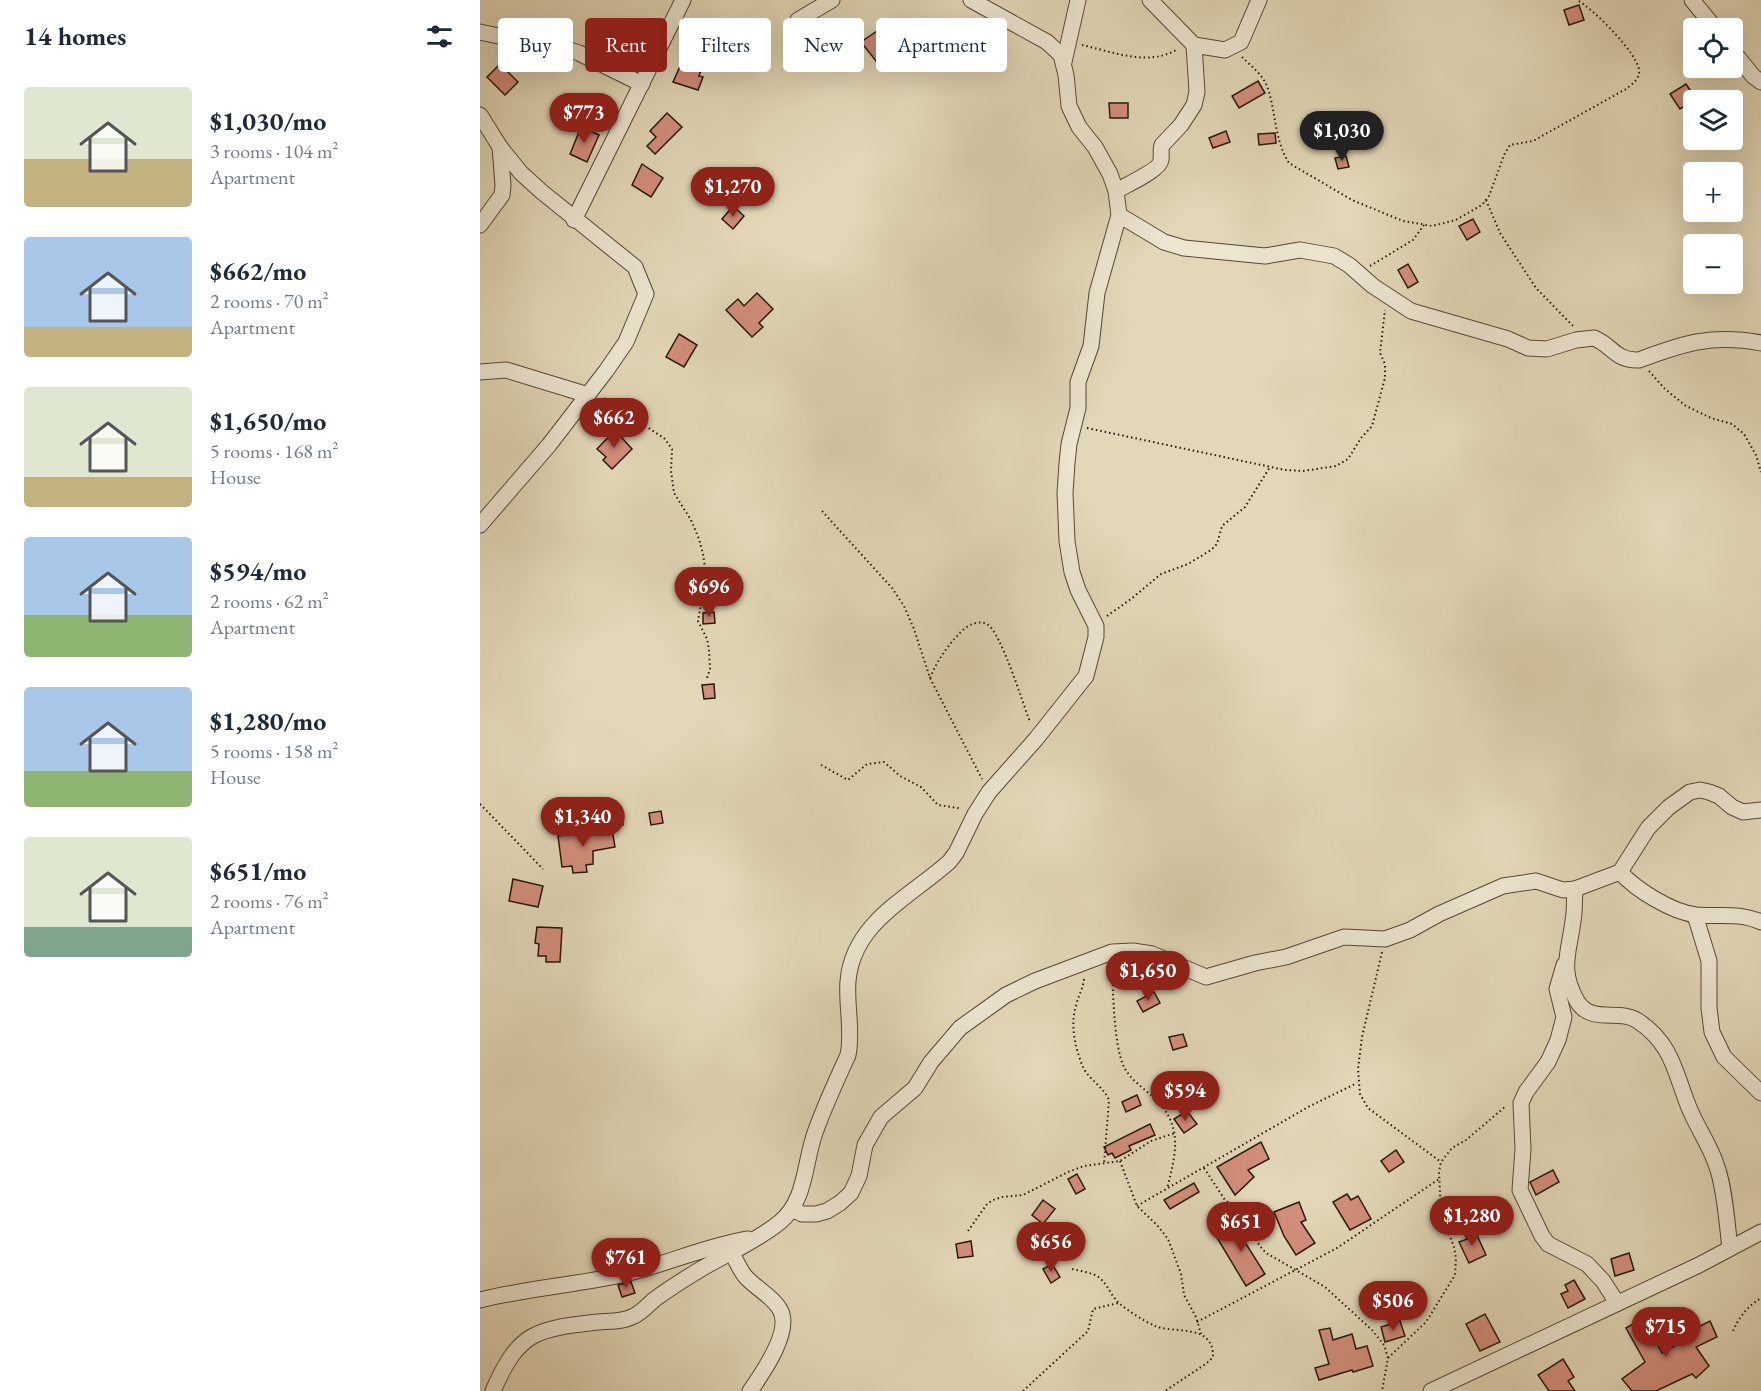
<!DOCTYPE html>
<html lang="en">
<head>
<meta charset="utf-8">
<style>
	:root { --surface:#fff; --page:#f6f6f7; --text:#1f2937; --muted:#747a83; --accent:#8f2418 }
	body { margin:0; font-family:"EB Garamond",serif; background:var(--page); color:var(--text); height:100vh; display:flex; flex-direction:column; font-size:22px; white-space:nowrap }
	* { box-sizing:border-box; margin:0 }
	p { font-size:20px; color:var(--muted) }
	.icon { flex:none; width:33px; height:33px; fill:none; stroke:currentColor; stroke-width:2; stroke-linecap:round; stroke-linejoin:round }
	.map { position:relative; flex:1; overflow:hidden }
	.drawer { display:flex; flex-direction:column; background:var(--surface); width:480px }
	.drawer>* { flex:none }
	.hud { position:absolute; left:18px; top:18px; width:570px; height:54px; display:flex; gap:12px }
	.controls { position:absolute; left:1203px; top:18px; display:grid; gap:12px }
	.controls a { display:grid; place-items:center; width:60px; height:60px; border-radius:6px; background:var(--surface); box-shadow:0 6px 24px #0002; font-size:30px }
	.price { position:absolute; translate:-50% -51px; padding:0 14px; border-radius:21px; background:var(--accent); color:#fff; font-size:20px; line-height:39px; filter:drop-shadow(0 2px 3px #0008) }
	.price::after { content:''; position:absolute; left:50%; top:36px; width:18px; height:14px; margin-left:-9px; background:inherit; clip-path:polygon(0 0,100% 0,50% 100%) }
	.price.active { background:#222; color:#fff }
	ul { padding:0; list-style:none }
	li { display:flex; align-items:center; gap:18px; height:150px; padding:0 24px }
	li span { display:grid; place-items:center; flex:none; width:168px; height:120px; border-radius:6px; color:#555 }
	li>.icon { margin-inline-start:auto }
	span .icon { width:72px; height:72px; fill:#fffc; stroke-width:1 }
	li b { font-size:26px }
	h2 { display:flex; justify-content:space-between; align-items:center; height:72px; padding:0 24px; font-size:26px }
	.tag { padding:0 21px; border-radius:6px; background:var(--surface); box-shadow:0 6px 24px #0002; font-size:21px; line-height:54px }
	.tag.active { background:var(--accent); color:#fff }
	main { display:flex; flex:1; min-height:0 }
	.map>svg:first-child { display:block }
	.building { fill:#d38e7b; stroke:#271908; stroke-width:1.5 }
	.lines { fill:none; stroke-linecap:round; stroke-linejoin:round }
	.minor-casing { stroke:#564834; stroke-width:17 }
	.path { stroke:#271908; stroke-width:2; stroke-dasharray:1.5 3; stroke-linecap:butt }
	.minor { stroke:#ece5d0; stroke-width:15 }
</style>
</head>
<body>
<main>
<section class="drawer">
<h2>14 homes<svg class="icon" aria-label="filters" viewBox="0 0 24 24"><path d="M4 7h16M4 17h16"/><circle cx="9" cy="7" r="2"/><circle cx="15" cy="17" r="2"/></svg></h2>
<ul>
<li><span style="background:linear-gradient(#dfe7d0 60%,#c2b280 0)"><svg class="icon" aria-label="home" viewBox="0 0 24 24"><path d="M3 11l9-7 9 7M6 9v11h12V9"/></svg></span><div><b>$1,030/mo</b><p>3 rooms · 104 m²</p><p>Apartment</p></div></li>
<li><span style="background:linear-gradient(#a9c7e8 75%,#c2b280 0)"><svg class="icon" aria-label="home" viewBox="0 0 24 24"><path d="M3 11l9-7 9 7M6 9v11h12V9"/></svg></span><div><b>$662/mo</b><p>2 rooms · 70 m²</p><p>Apartment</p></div></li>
<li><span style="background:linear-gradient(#dfe7d0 75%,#c2b280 0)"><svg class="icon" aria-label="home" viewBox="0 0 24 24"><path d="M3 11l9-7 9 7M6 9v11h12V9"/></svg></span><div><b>$1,650/mo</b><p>5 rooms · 168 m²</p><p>House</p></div></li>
<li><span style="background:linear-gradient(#a9c7e8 65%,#8fb573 0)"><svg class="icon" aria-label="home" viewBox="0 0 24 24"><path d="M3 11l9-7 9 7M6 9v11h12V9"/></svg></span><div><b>$594/mo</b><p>2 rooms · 62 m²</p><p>Apartment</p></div></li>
<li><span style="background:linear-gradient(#a9c7e8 70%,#8fb573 0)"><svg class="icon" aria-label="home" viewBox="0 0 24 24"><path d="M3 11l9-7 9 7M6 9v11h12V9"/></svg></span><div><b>$1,280/mo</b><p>5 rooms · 158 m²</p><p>House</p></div></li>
<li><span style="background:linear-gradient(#dfe7d0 75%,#7fa58c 0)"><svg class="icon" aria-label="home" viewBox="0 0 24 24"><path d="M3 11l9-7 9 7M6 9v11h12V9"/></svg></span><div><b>$651/mo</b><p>2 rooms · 76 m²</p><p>Apartment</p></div></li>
</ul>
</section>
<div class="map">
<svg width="1281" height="1391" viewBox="0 0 1281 1391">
	<rect width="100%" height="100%" fill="#e2d7b7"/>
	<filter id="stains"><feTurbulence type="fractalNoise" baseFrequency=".00333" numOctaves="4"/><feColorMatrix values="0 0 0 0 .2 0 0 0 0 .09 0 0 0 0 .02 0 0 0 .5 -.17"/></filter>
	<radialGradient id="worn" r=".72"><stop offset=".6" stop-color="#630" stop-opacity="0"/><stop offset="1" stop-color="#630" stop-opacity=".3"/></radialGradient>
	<g class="building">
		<path d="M1099 5 1104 20 1089 25 1084 10Z"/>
		<path d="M220 23 237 33 236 34 271 47 264 67 227 54 219 76 223 77 218 90 193 82 202 62 209 65 220 37 214 34Z"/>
		<path d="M403 27 417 46 396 61 381 42Z"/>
		<path d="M426 46 437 55 428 65 418 56Z"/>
		<path d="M312 50 326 56 320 70 306 64Z"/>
		<path d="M20 64 38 82 25 95 7 77Z"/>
		<path d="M778 81 785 93 759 108 752 96Z"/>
		<path d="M1206 84 1216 99 1200 109 1190 94Z"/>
		<path d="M629 103H648V118H630Z"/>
		<path d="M187 113 202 127 175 154 167 146 176 137 170 131Z"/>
		<path d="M101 127 119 135 107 162 90 154Z"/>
		<path d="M746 131 750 142 733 148 729 138Z"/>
		<path d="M795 133 796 143 779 145 778 134Z"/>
		<path d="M866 156 869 167 858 169 855 158Z"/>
		<path d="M162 164 183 178 171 197 152 185Z"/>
		<path d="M253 206 264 216 253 229 242 219Z"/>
		<path d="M993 219 1000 232 987 240 979 226Z"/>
		<path d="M928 264 938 282 928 288 918 270Z"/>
		<path d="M277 293 293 309 279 323 283 327 272 337 246 310 258 299 264 306Z"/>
		<path d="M199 334 217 345 204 367 186 357Z"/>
		<path d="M135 430 152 449 132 469 123 460 126 457 117 449Z"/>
		<path d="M234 612 235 623 223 624V613Z"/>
		<path d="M234 684 235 698 224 699 222 685Z"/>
		<path d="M181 811 183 823 171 825 169 813Z"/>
		<path d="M141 813 143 825 126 828 124 816Z"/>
		<path d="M132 829 135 847 113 851V864L106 865 107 872 93 873 92 866 82 867 78 836Z"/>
		<path d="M33 879 63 886 58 907 29 901Z"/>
		<path d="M57 927 82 928 80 962H66V956H58L59 944 55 943Z"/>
		<path d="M674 992 680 1003 663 1012 657 1001Z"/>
		<path d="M703 1034 707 1046 693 1050 689 1037Z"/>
		<path d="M657 1095 661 1105 646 1112 642 1102Z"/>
		<path d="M707 1111 717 1124 704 1133 694 1119Z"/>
		<path d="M670 1124 675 1135 649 1146 651 1150 635 1158 632 1153 628 1155 624 1147Z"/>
		<path d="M781 1142 789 1159 768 1170 774 1177 755 1195 737 1167Z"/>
		<path d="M916 1150 924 1162 909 1172 901 1161Z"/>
		<path d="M1073 1170 1079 1182 1056 1195 1050 1182Z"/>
		<path d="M597 1174 605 1189 596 1194 588 1179Z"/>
		<path d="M714 1183 719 1192 690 1209 684 1200Z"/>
		<path d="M867 1194 871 1200 878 1196 891 1219 870 1230 853 1202Z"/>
		<path d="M563 1200 575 1209 563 1224 552 1215Z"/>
		<path d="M819 1202 826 1220 821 1222 835 1243 816 1255 804 1236 794 1212Z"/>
		<path d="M763 1220 769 1232 761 1236 785 1274 766 1286 736 1236Z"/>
		<path d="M995 1231 1006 1255 989 1263 979 1242 987 1239 985 1235Z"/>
		<path d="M491 1241 493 1256 478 1258 476 1244Z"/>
		<path d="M1149 1253 1154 1270 1135 1276 1131 1259Z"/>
		<path d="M572 1264 580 1277 571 1283 563 1269Z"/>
		<path d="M1094 1280 1105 1299 1088 1308 1081 1294 1088 1291 1085 1285Z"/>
		<path d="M151 1282 155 1293 142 1297 138 1285Z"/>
		<path d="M929 1302 933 1315 916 1320 912 1307Z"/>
		<path d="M1005 1314 1020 1342 1000 1351 986 1324Z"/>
		<path d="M1163 1318 1182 1353 1215 1335 1212 1330 1230 1321 1237 1337 1216 1347 1229 1366 1216 1378 1212 1374 1176 1391H1152L1142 1379 1165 1362 1146 1328Z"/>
		<path d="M920 1321 925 1336 905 1342 901 1327Z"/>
		<path d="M850 1328 853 1340 872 1334 876 1349 887 1346 893 1366 873 1372 872 1370 839 1380 835 1368 849 1364 839 1330Z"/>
		<path d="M1083 1359 1094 1377 1088 1381 1095 1391H1069L1058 1375Z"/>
	</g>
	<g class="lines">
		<defs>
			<g id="minor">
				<path d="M670 0 714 45 745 50 761 42 779 0"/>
				<path d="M1212 0 1235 28"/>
				<path d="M318 20 352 0"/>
				<path d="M0 32 42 41 70 44 99 53 162 84"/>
				<path d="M1252 50 1273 76 1281 82"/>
				<path d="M584 62 598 0"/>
				<path d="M0 115 20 147 23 185 22 195 0 225"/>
				<path d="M636 191C646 185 680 170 681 160 682 154 680 151 682 145L701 125 714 105 717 92 714 45"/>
				<path d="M639 215 684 242 704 248 785 256 820 250 854 256 869 265 893 286 931 311 1028 339 1048 348 1067 349 1096 340 1114 338C1132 345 1135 361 1159 360 1204 343 1232 334 1281 343"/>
				<path d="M94 220 203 0"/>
				<path d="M0 372 26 370 108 395"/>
				<path d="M0 525 69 445 126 371 146 342 166 294 155 267 62 192 41 173 20 147"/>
				<path d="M1140 872C1156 890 1192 912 1216 915 1239 917 1259 912 1281 922"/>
				<path d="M1095 889C1094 900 1095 911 1093 921 1089 953 1079 969 1097 1001 1111 1025 1139 1008 1158 1021 1194 1045 1195 1075 1210 1110 1218 1129 1231 1147 1237 1167 1245 1189 1247 1225 1250 1248"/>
				<path d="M1215 915 1229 961V1008L1232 1032 1244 1057 1281 1093"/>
				<path d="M1084 965 1077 989 1084 1017 1078 1040 1068 1062 1046 1092 1041 1103 1043 1149 1040 1190 1062 1236 1068 1244 1107 1264 1123 1281 1137 1303"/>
				<path d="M312 1209 322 1214H336L347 1211 360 1203 371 1193 379 1176 385 1145 401 1117 435 1088 451 1062 480 1028 526 995 555 981 632 952 653 951 672 954 726 977 775 963 806 957 864 937 905 939 930 930 959 914 1023 886 1056 881 1083 890 1095 889 1140 872 1168 828 1189 807 1210 792 1220 790 1229 792 1239 796 1252 807 1263 812 1281 810"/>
				<path d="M251 1252C256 1260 260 1270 265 1276 275 1288 291 1295 299 1308 314 1329 282 1374 270 1391"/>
				<path d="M0 1300C48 1288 97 1285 145 1274 187 1264 226 1246 268 1239"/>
				<path d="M13 1391C39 1331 56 1329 118 1322 130 1321 143 1322 154 1316 162 1312 168 1305 175 1299 190 1288 206 1278 221 1269 246 1254 277 1241 300 1222 327 1200 324 1161 336 1130 345 1105 357 1079 368 1055 373 1031 366 1005 368 981 373 922 430 897 469 862L476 853 495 814 509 792 556 739 606 676 616 637V626L598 590 592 572 587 541 585 493 587 463 589 444 598 408V382L611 346 617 293 639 215 636 191 630 174 615 147 599 127 589 106 586 75 581 55 567 42 491 0"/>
				<path d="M951 1391 1219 1265 1281 1232"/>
			</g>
		</defs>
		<use href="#minor" class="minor-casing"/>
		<g class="path">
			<path d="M602 45C634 52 668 67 698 49"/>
			<path d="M762 57C771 66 782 74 787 86 796 110 794 140 809 163L872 200 923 221 952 226 976 220 1002 205 1009 196 1024 155 1030 145 1053 141 1146 89C1152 84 1160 79 1159 71 1159 54 1111 7 1097 0"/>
			<path d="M1006 200 1020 233 1056 288 1094 327"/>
			<path d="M890 266 933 240 944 225"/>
			<path d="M1169 371 1185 389 1206 406 1231 418 1252 424 1264 434 1276 455 1281 472"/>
			<path d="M124 398 185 439 192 449 191 471 194 493 211 520 219 539 223 554 226 574 218 621 227 639 229 650 230 669 227 678"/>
			<path d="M607 428 805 470 823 471 856 466 868 459 881 438 892 426 905 378V364L900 353 905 310"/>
			<path d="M342 511 412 588 424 606 434 629 450 678 502 779"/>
			<path d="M627 616 651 599 681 574 708 564 731 550 737 544 742 526 765 507 790 467"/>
			<path d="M450 678C457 661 466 648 478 635 485 627 496 619 507 624 521 632 543 704 550 722"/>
			<path d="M341 765 368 780 387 764 404 762 420 776 441 787 458 805 478 808 480 811"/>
			<path d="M0 804 63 869"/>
			<path d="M902 952 882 1037 878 1069 880 1094 888 1108 961 1162"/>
			<path d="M632 967C633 992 634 1047 644 1067 650 1079 663 1088 673 1097 704 1125 696 1153 687 1189"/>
			<path d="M604 979C603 989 598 996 596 1006 590 1025 595 1048 603 1067 609 1080 623 1086 629 1100L624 1164"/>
			<path d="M640 1161 657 1206 677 1225 688 1239 701 1274 704 1295 716 1317 721 1334"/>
			<path d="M724 1168 745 1200 765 1215 779 1245 786 1253 845 1287 892 1330 904 1345 908 1358 902 1391"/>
			<path d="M657 1206 828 1107 877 1083"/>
			<path d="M488 1231 507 1204 513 1200 522 1197 543 1195 588 1172 604 1166 640 1161 671 1141 695 1133"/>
			<path d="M592 1269C600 1271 608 1272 615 1275 627 1281 630 1295 639 1303 648 1311 664 1321 675 1326 694 1334 734 1323 733 1357L727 1363 685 1391"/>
			<path d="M717 1322 857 1248 959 1179"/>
			<path d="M1253 1331C1259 1317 1268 1306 1281 1298"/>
			<path d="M908 1358 946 1322 975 1275 976 1258 974 1247 961 1213 959 1172 961 1162 972 1148 986 1140 1026 1106"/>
			<path d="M543 1391 608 1331 613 1309 638 1303"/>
		</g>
		<use href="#minor" class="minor"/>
	</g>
	<rect width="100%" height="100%" filter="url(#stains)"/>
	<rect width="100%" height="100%" fill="url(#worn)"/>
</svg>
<div class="controls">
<a><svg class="icon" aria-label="locate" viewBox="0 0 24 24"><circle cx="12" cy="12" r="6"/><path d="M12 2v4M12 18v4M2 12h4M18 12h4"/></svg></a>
<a><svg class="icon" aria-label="layers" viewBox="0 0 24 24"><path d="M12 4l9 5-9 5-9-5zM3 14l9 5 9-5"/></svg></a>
<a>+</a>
<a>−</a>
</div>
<b class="price" style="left:104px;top:144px">$773</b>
<b class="price active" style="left:862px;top:162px">$1,030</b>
<b class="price" style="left:253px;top:218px">$1,270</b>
<b class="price" style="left:134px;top:449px">$662</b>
<b class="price" style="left:229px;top:618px">$696</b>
<b class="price" style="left:103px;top:848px">$1,340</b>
<b class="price" style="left:668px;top:1002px">$1,650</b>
<b class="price" style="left:705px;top:1122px">$594</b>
<b class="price" style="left:992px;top:1247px">$1,280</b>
<b class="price" style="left:761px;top:1253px">$651</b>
<b class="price" style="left:571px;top:1273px">$656</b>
<b class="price" style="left:146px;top:1289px">$761</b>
<b class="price" style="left:913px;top:1332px">$506</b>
<b class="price" style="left:1186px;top:1358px">$715</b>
<div class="hud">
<a class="tag">Buy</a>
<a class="tag active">Rent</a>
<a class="tag">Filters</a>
<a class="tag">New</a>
<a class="tag">Apartment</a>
</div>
</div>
</main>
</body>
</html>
